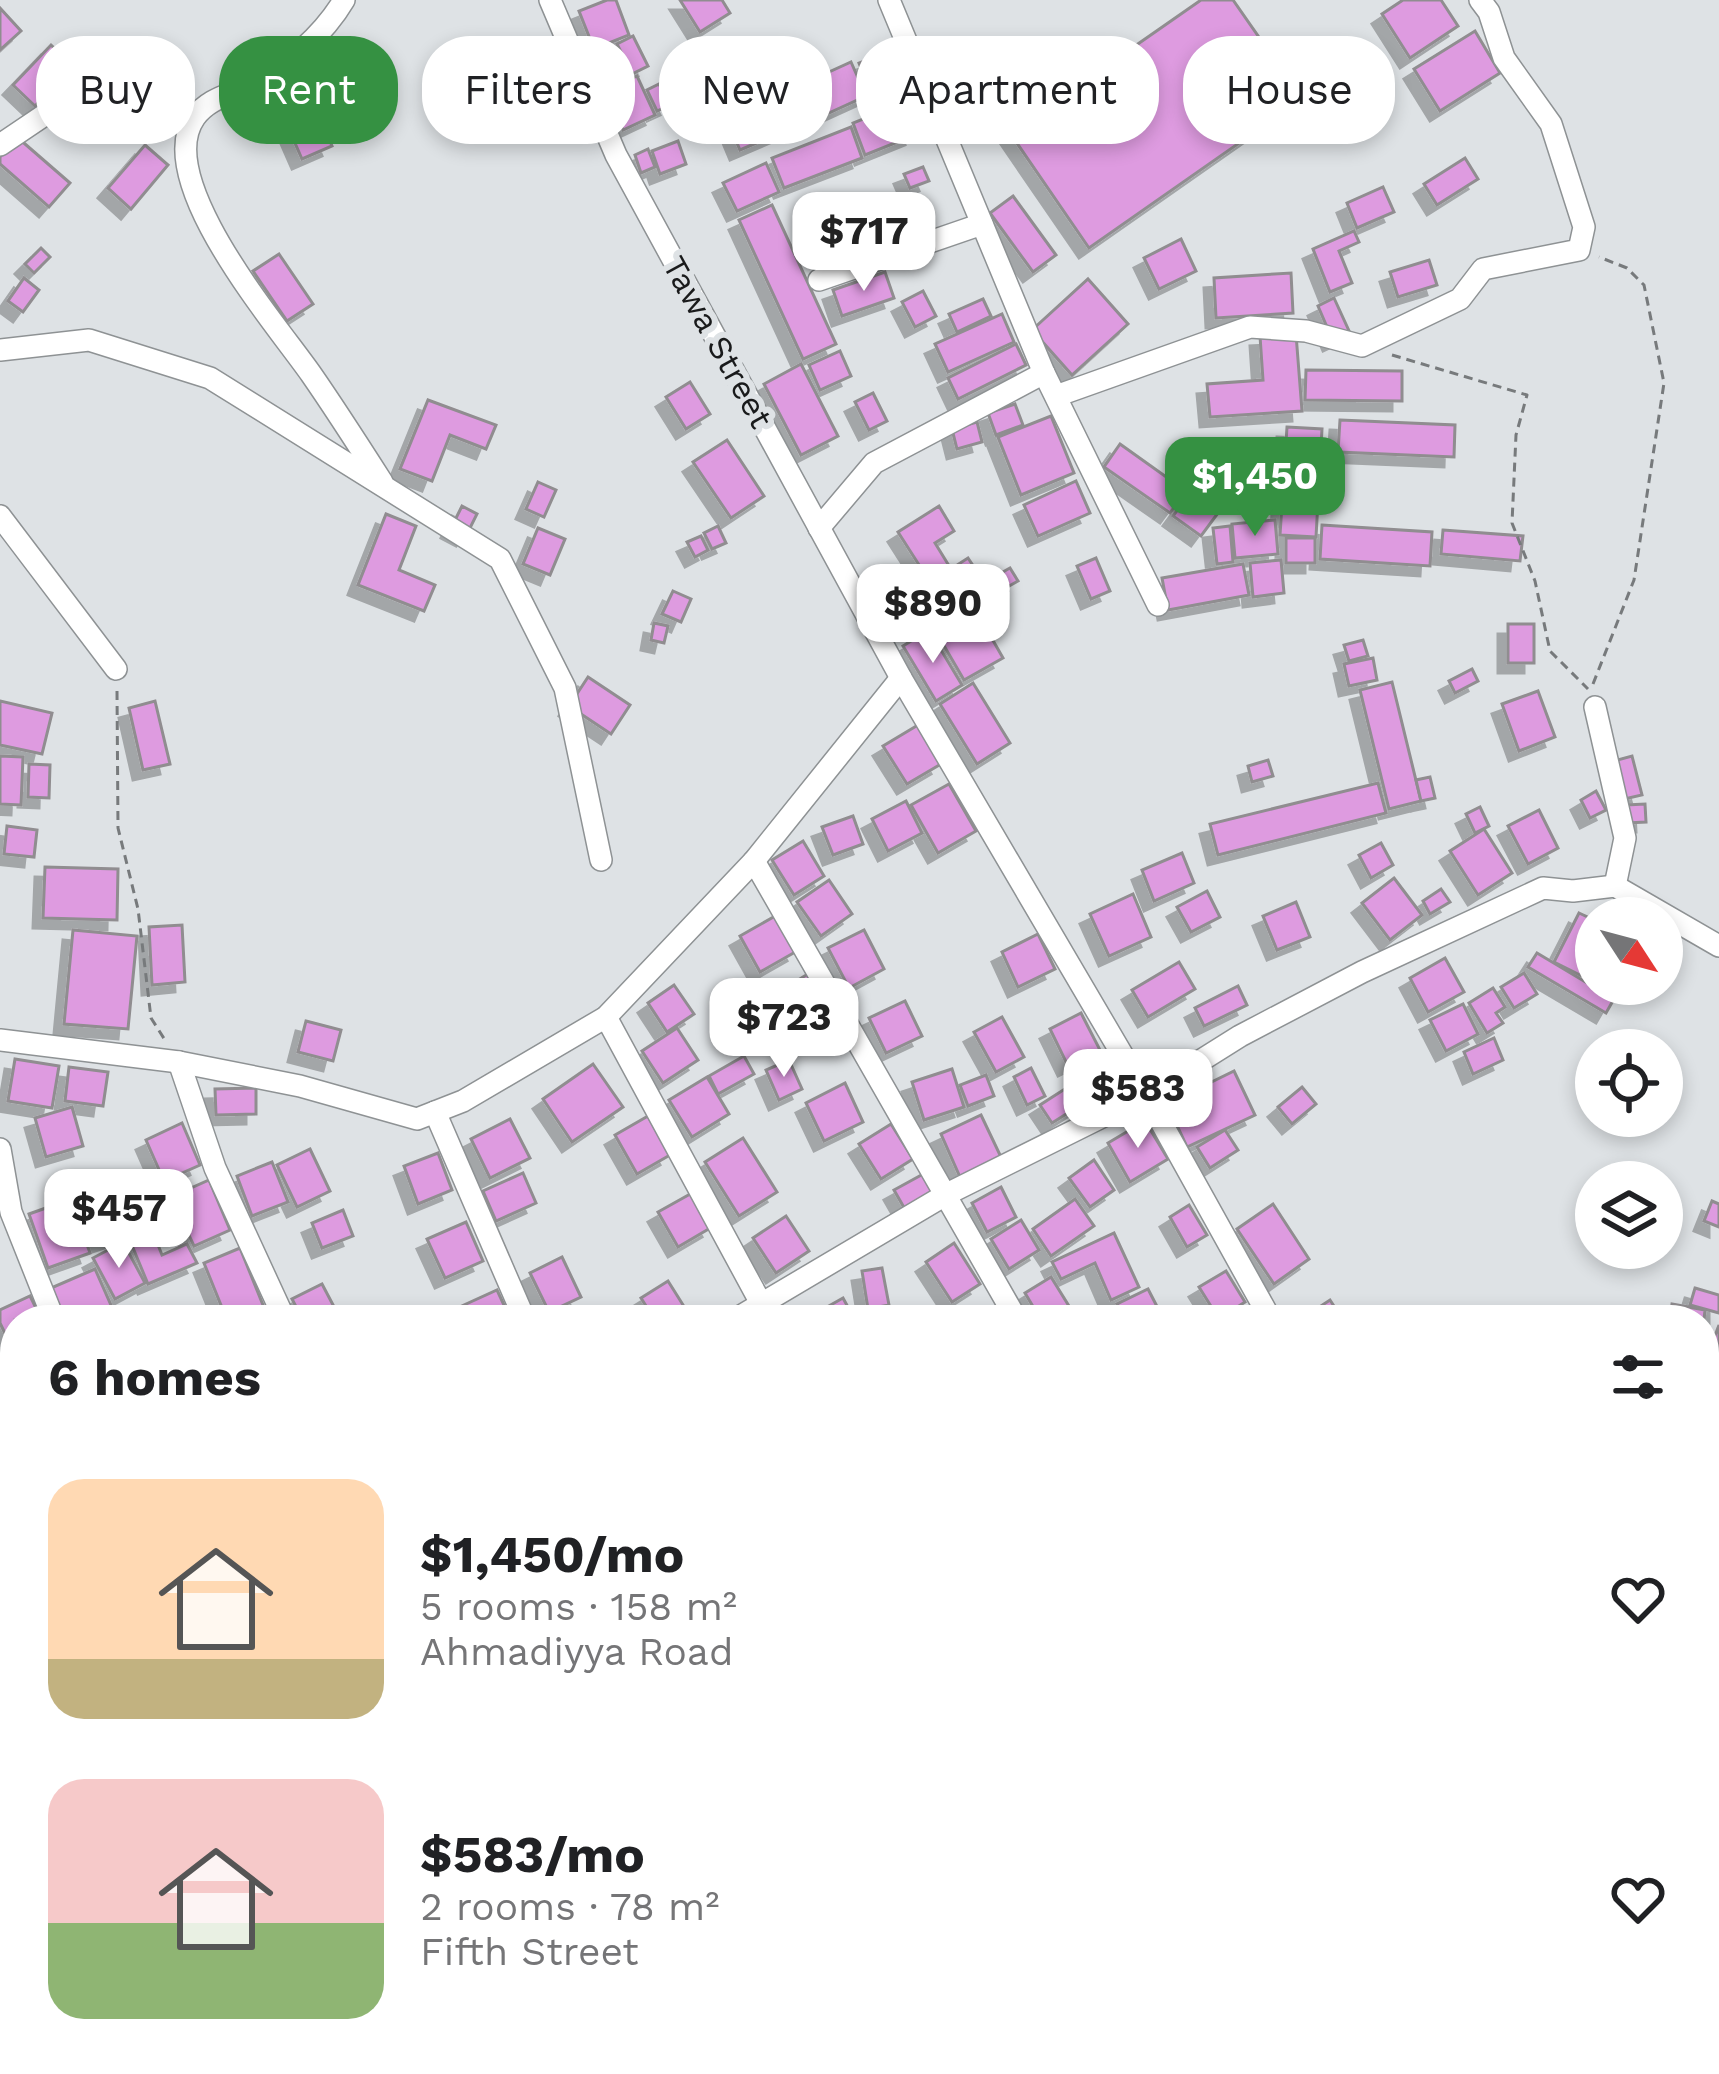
<!DOCTYPE html>
<html lang="en">
<head>
<meta charset="utf-8">
<style>
	:root { --surface:#fff; --page:#f2f2f2; --text:#202124; --muted:#757577; --accent:#359142 }
	body { margin:0; font-family:"Work Sans",sans-serif; background:var(--page); color:var(--text); height:100vh; display:flex; flex-direction:column; font-size:45px; white-space:nowrap }
	* { box-sizing:border-box; margin:0 }
	p { font-size:39px; color:var(--muted) }
	.icon { flex:none; width:66px; height:66px; fill:none; stroke:currentColor; stroke-width:2; stroke-linecap:round; stroke-linejoin:round }
	.map { position:relative; flex:1; overflow:hidden }
	.side { position:absolute; left:0px; top:1305px; width:1719px; height:771px; display:flex; flex-direction:column; background:var(--surface); border-radius:48px 48px 0 0; box-shadow:0 6px 18px #0003 }
	.side>* { flex:none }
	.banner { position:absolute; left:36px; top:36px; width:1647px; height:108px; display:flex; gap:24px }
	.needle { width:78px; rotate:126deg }
	.tools { position:absolute; left:1575px; top:897px; display:grid; gap:24px }
	.tools a { display:grid; place-items:center; width:108px; height:108px; border-radius:50%; background:var(--surface); box-shadow:0 6px 18px #0003; font-size:60px }
	.price { position:absolute; translate:-50% -102px; padding:0 27px; border-radius:24px; background:#fff; color:#222; font-size:39px; line-height:78px; filter:drop-shadow(0 3px 6px #0008) }
	.price::after { content:''; position:absolute; left:50%; top:72px; width:36px; height:27px; margin-left:-18px; background:inherit; clip-path:polygon(0 0,100% 0,50% 100%) }
	.price.active { background:var(--accent); color:#fff }
	ul { padding:0; list-style:none }
	li { display:flex; align-items:center; gap:36px; height:300px; padding:0 48px }
	li span { display:grid; place-items:center; flex:none; width:336px; height:240px; border-radius:36px; color:#555 }
	li>.icon { margin-inline-start:auto }
	span .icon { width:144px; height:144px; fill:#fffc; stroke-width:1 }
	li b { font-size:51px }
	h2 { display:flex; justify-content:space-between; align-items:center; height:144px; padding:0 48px; font-size:51px }
	.chip { padding:0 42px; border-radius:48px; background:var(--surface); box-shadow:0 6px 18px #0003; font-size:42px; line-height:108px }
	.chip.active { background:var(--accent); color:#fff }
	.map>svg:first-child { display:block }
	.building { fill:#de9be0; stroke:#908d90; stroke-width:3; filter:url(#shadow) }
	.lines { fill:none; stroke-linecap:round; stroke-linejoin:round }
	.minor-casing { stroke:#8e9294; stroke-width:24 }
	.path { stroke:#777a7c; stroke-width:3; stroke-dasharray:9 6; stroke-linecap:butt }
	.minor { stroke:#fff; stroke-width:21 }
	.labels { text-anchor:middle; dominant-baseline:central; stroke-width:12; stroke-linejoin:round; paint-order:stroke }
	.street-label { font-size:33px; fill:#191a1b; stroke:#dee2e5 }
</style>
</head>
<body>
<div class="map">
<svg width="1719" height="2074" viewBox="0 0 1719 2074">
	<defs>
		<filter id="shadow"><feDropShadow dx="-10" dy="10" stdDeviation="0" flood-color="#0004"/></filter>
	</defs>
	<rect width="100%" height="100%" fill="#dee2e5"/>
	<g class="building">
		<path d="M607 0H616L629 35 594 49 579 11Z"/>
		<path d="M680 0H722L730 13 700 32Z"/>
		<path d="M1201 0H1233L1302 99 1089 248 1010 133Z"/>
		<path d="M1403 0H1441L1458 26 1410 58 1382 14Z"/>
		<path d="M0 8 21 31 0 50Z"/>
		<path d="M1475 31 1500 73 1440 111 1414 69Z"/>
		<path d="M633 36 648 66 632 74 617 44Z"/>
		<path d="M51 45 73 66 35 106 13 85Z"/>
		<path d="M885 53 897 85 872 95 859 63Z"/>
		<path d="M320 61 333 92 300 107 286 75Z"/>
		<path d="M851 62 866 96 820 117 805 83Z"/>
		<path d="M611 64 620 82 601 91 592 73Z"/>
		<path d="M637 76 655 115 623 130 605 91Z"/>
		<path d="M801 81 817 117 740 150 725 114Z"/>
		<path d="M659 84 670 105 657 111 647 90Z"/>
		<path d="M342 97 354 122 339 129 328 104Z"/>
		<path d="M903 103 915 135 865 155 853 123Z"/>
		<path d="M318 113 332 146 302 159 288 127Z"/>
		<path d="M851 127 862 158 784 188 772 158Z"/>
		<path d="M17 137 70 183 49 207 0 164V157Z"/>
		<path d="M678 141 686 164 660 174 652 151Z"/>
		<path d="M145 145 168 165 131 209 108 188Z"/>
		<path d="M648 149 655 167 641 173 635 155Z"/>
		<path d="M1465 158 1478 179 1437 205 1424 184Z"/>
		<path d="M766 163 779 192 737 211 723 183Z"/>
		<path d="M923 167 929 181 910 188 904 174Z"/>
		<path d="M1383 187 1394 212 1357 228 1347 203Z"/>
		<path d="M1013 196 1056 255 1033 272 990 213Z"/>
		<path d="M772 205 836 344 803 359 739 220Z"/>
		<path d="M835 209 845 236 825 243 815 216Z"/>
		<path d="M1354 231 1359 242 1339 251 1352 283 1330 292 1313 249Z"/>
		<path d="M1181 239 1196 271 1159 289 1144 258Z"/>
		<path d="M41 248 50 257 34 273 25 264Z"/>
		<path d="M279 254 313 304 287 321 253 271Z"/>
		<path d="M1429 260 1437 285 1398 297 1390 272Z"/>
		<path d="M885 272 894 298 842 316 833 290Z"/>
		<path d="M1291 273 1293 313 1216 318 1214 278Z"/>
		<path d="M24 278 39 290 23 312 8 301Z"/>
		<path d="M1088 279 1128 324 1072 375 1032 330Z"/>
		<path d="M923 291 936 316 915 327 902 302Z"/>
		<path d="M1334 298 1350 333 1333 341 1318 306Z"/>
		<path d="M983 299 991 316 957 332 949 314Z"/>
		<path d="M1002 314 1014 342 948 372 935 344Z"/>
		<path d="M1296 334 1302 411 1210 417 1207 384 1263 380 1260 336Z"/>
		<path d="M1016 344 1026 365 958 399 948 378Z"/>
		<path d="M840 351 851 376 820 390 809 365Z"/>
		<path d="M801 364 838 436 801 455 764 384Z"/>
		<path d="M1306 370 1402 371V401L1305 400Z"/>
		<path d="M690 382 710 414 686 429 666 397Z"/>
		<path d="M873 393 887 421 869 430 855 402Z"/>
		<path d="M428 400 496 425 486 449 450 435 432 481 400 469Z"/>
		<path d="M1015 404 1023 425 996 435 988 413Z"/>
		<path d="M1051 416 1074 473 1021 495 998 437Z"/>
		<path d="M1340 420 1455 425 1454 457 1338 452Z"/>
		<path d="M977 422 982 442 957 449 952 429Z"/>
		<path d="M1287 427 1322 429 1316 537 1280 535Z"/>
		<path d="M727 440 764 496 731 518 693 462Z"/>
		<path d="M1120 444 1186 491 1170 513 1104 467Z"/>
		<path d="M1076 481 1090 513 1038 536 1024 505Z"/>
		<path d="M538 482 556 490 544 517 526 509Z"/>
		<path d="M1190 493 1218 513 1201 536 1173 516Z"/>
		<path d="M462 506 477 514 466 536 451 528Z"/>
		<path d="M939 506 954 531 935 543 951 569 968 558 984 582 946 607 898 532Z"/>
		<path d="M386 514 416 526 399 570 435 585 424 611 358 585Z"/>
		<path d="M1275 520 1278 554 1235 558 1232 524Z"/>
		<path d="M1322 525 1432 532 1430 566 1320 559Z"/>
		<path d="M718 526 726 543 712 549 704 533Z"/>
		<path d="M1230 526 1233 562 1217 564 1213 528Z"/>
		<path d="M538 528 565 539 550 575 523 564Z"/>
		<path d="M1443 530 1523 536 1520 561 1441 554Z"/>
		<path d="M701 536 708 550 695 557 687 542Z"/>
		<rect x="1286" y="538" width="29" height="25"/>
		<path d="M1096 558 1110 591 1091 599 1077 566Z"/>
		<path d="M1281 560 1284 593 1253 597 1250 563Z"/>
		<path d="M1243 564 1249 595 1168 610 1162 578Z"/>
		<path d="M1010 568 1018 581 1002 590 994 577Z"/>
		<path d="M886 576 897 593 886 600 876 582Z"/>
		<path d="M673 591 691 599 681 622 662 614Z"/>
		<path d="M975 609 1003 658 964 680 936 632Z"/>
		<path d="M654 623 668 626 664 643 651 640Z"/>
		<rect x="1508" y="624" width="26" height="39"/>
		<path d="M929 630 962 685 936 701 903 646Z"/>
		<path d="M1363 640 1368 656 1349 661 1344 645Z"/>
		<path d="M1373 658 1377 680 1349 686 1344 664Z"/>
		<path d="M1472 669 1478 681 1455 693 1449 681Z"/>
		<path d="M588 677 630 705 611 734 569 706Z"/>
		<path d="M1392 682 1421 801 1389 809 1360 690Z"/>
		<path d="M973 683 1010 743 977 764 940 704Z"/>
		<path d="M1538 691 1555 737 1519 751 1502 704Z"/>
		<path d="M0 701 52 713 42 754 0 745Z"/>
		<path d="M155 701 170 764 143 770 129 708Z"/>
		<path d="M918 725 941 764 907 784 883 746Z"/>
		<path d="M0 756 23 757 21 805 0 804Z"/>
		<path d="M1632 756 1642 795 1620 800 1610 762Z"/>
		<path d="M1268 760 1273 776 1252 782 1248 766Z"/>
		<path d="M29 764 50 765 49 798 28 797Z"/>
		<path d="M1430 777 1435 798 1421 801 1416 780Z"/>
		<path d="M1378 783 1386 813 1218 855 1210 824Z"/>
		<path d="M949 784 976 831 938 853 911 805Z"/>
		<path d="M1596 791 1606 810 1590 818 1581 800Z"/>
		<path d="M906 801 922 833 888 851 872 819Z"/>
		<path d="M1645 804 1646 822 1626 823V805Z"/>
		<path d="M1480 807 1489 826 1475 833 1466 814Z"/>
		<path d="M1539 810 1558 848 1528 864 1508 826Z"/>
		<path d="M853 816 863 844 833 855 822 827Z"/>
		<path d="M7 826 37 830 34 857 4 854Z"/>
		<path d="M1484 829 1512 873 1478 895 1450 851Z"/>
		<path d="M803 841 824 876 794 895 772 860Z"/>
		<path d="M1381 843 1393 865 1371 878 1359 855Z"/>
		<path d="M1182 853 1194 883 1154 901 1142 870Z"/>
		<path d="M45 867 118 869 117 920 43 918Z"/>
		<path d="M1394 878 1422 915 1390 940 1362 903Z"/>
		<path d="M829 880 852 914 821 936 797 902Z"/>
		<path d="M1441 889 1450 902 1430 914 1423 901Z"/>
		<path d="M1207 891 1220 917 1191 932 1177 907Z"/>
		<path d="M1133 894 1151 937 1109 956 1090 914Z"/>
		<path d="M1296 902 1310 937 1277 950 1263 916Z"/>
		<path d="M1579 913 1596 921V952L1584 977 1554 962Z"/>
		<path d="M777 915 797 951 760 972 740 936Z"/>
		<path d="M182 925 185 982 152 985 149 927Z"/>
		<path d="M73 930 137 936 128 1029 64 1024Z"/>
		<path d="M864 930 884 969 849 988 828 948Z"/>
		<path d="M1038 934 1055 969 1018 987 1002 952Z"/>
		<path d="M1537 953 1614 999 1606 1013 1528 967Z"/>
		<path d="M1445 958 1464 992 1428 1012 1410 978Z"/>
		<path d="M1179 962 1195 989 1148 1017 1132 990Z"/>
		<path d="M811 972 831 1006 802 1023 782 990Z"/>
		<path d="M1524 973 1537 994 1514 1008 1501 987Z"/>
		<path d="M674 985 694 1014 667 1032 648 1003Z"/>
		<path d="M1238 986 1247 1005 1204 1026 1195 1008Z"/>
		<path d="M1493 988 1505 1007 1496 1013 1503 1023 1487 1033 1469 1003Z"/>
		<path d="M905 1001 922 1036 886 1053 869 1018Z"/>
		<path d="M1463 1004 1478 1034 1446 1051 1430 1020Z"/>
		<path d="M1081 1013 1100 1050 1068 1066 1050 1029Z"/>
		<path d="M1002 1017 1024 1057 996 1072 974 1032Z"/>
		<path d="M306 1021 341 1030 333 1061 298 1052Z"/>
		<path d="M677 1028 698 1060 663 1083 642 1051Z"/>
		<path d="M1494 1038 1503 1060 1473 1074 1464 1052Z"/>
		<path d="M744 1056 754 1074 718 1094 709 1076Z"/>
		<path d="M15 1059 59 1066 52 1108 8 1101Z"/>
		<path d="M789 1060 802 1089 779 1100 766 1070Z"/>
		<path d="M1112 1060 1128 1089 1091 1109 1075 1080Z"/>
		<path d="M593 1064 623 1107 572 1142 543 1099Z"/>
		<path d="M69 1067 108 1072 103 1106 65 1101Z"/>
		<path d="M1031 1068 1045 1096 1027 1105 1014 1077Z"/>
		<path d="M952 1069 964 1107 924 1120 912 1082Z"/>
		<path d="M1234 1071 1255 1115 1187 1147 1167 1104Z"/>
		<path d="M986 1075 994 1096 968 1106 960 1085Z"/>
		<path d="M707 1077 729 1114 692 1137 669 1100Z"/>
		<path d="M845 1083 863 1122 824 1141 806 1103Z"/>
		<path d="M1071 1085 1082 1104 1052 1123 1040 1105Z"/>
		<path d="M1302 1087 1316 1104 1292 1124 1278 1107Z"/>
		<path d="M256 1088V1114L216 1115 215 1089Z"/>
		<path d="M72 1107 83 1146 46 1157 35 1118Z"/>
		<path d="M981 1115 1001 1157 960 1177 941 1134Z"/>
		<path d="M648 1116 670 1155 637 1174 615 1135Z"/>
		<path d="M510 1119 530 1158 490 1178 471 1139Z"/>
		<path d="M1145 1121 1168 1159 1130 1182 1108 1143Z"/>
		<path d="M182 1123 200 1165 164 1181 146 1140Z"/>
		<path d="M891 1124 913 1159 881 1179 859 1144Z"/>
		<path d="M1225 1130 1238 1150 1210 1168 1197 1147Z"/>
		<path d="M743 1138 777 1192 739 1216 705 1162Z"/>
		<path d="M310 1149 330 1191 297 1207 277 1165Z"/>
		<path d="M438 1153 452 1190 418 1204 404 1166Z"/>
		<path d="M1094 1160 1114 1190 1090 1207 1069 1178Z"/>
		<path d="M272 1162 288 1202 252 1216 237 1176Z"/>
		<path d="M523 1173 536 1203 496 1221 483 1191Z"/>
		<path d="M925 1173 936 1195 906 1211 894 1190Z"/>
		<path d="M209 1180 230 1230 194 1246 171 1197Z"/>
		<path d="M1001 1187 1016 1217 987 1232 972 1203Z"/>
		<path d="M108 1193 123 1235 96 1244 81 1202Z"/>
		<path d="M692 1193 712 1227 678 1247 658 1212Z"/>
		<path d="M168 1197 180 1226 159 1235 146 1206Z"/>
		<path d="M71 1199 90 1253 48 1268 29 1214Z"/>
		<path d="M1075 1199 1094 1226 1051 1256 1033 1229Z"/>
		<path d="M1712 1201 1719 1204V1227L1704 1221Z"/>
		<path d="M1273 1204 1309 1259 1274 1284 1237 1229Z"/>
		<path d="M1189 1205 1207 1235 1187 1247 1170 1217Z"/>
		<path d="M343 1210 353 1236 322 1248 312 1223Z"/>
		<path d="M786 1216 809 1251 776 1273 753 1238Z"/>
		<path d="M1021 1220 1039 1250 1009 1269 991 1239Z"/>
		<path d="M149 1222 162 1255 187 1244 197 1263 148 1284 126 1231Z"/>
		<path d="M466 1222 483 1261 445 1278 427 1239Z"/>
		<path d="M1114 1233 1139 1287 1111 1300 1095 1263 1061 1279 1052 1262Z"/>
		<path d="M123 1242 145 1283 115 1299 93 1258Z"/>
		<path d="M954 1243 980 1284 952 1302 926 1262Z"/>
		<path d="M240 1248 267 1315 254 1320H227L204 1263Z"/>
		<path d="M562 1257 581 1297 549 1312 530 1273Z"/>
		<path d="M882 1268 889 1305 868 1309 862 1271Z"/>
		<path d="M95 1269 114 1312 97 1320H65L51 1288Z"/>
		<path d="M1226 1271 1245 1302 1219 1319 1199 1287Z"/>
		<path d="M1051 1277 1077 1319 1074 1320H1041L1025 1293Z"/>
		<path d="M668 1281 690 1316 684 1320H655L641 1298Z"/>
		<path d="M322 1284 341 1320H303L292 1299Z"/>
		<path d="M1695 1288 1719 1295V1313L1690 1305Z"/>
		<path d="M1148 1289 1164 1320H1125L1117 1304Z"/>
		<path d="M497 1290 511 1320H431Z"/>
		<path d="M30 1296 42 1320H15V1344L11 1346 0 1323V1310Z"/>
		<path d="M843 1298 855 1320H804Z"/>
		<path d="M1330 1300 1343 1320H1301V1319Z"/>
		<path d="M1672 1304 1705 1310 1704 1320H1670Z"/>
		<path d="M1719 1325V1370L1704 1365Z"/>
		<path d="M0 1391 15 1422V1430L0 1436Z"/>
		<path d="M1717 1446 1719 1447V1500L1704 1491V1469Z"/>
		<path d="M15 1482V1516L1 1489Z"/>
		<path d="M11 1605 15 1614V1694L0 1665V1611Z"/>
		<path d="M1704 1815 1719 1823V1831L1705 1857Z"/>
		<path d="M15 1849V1975L0 1944V1857Z"/>
		<path d="M8 2008 15 2020V2051L0 2060V2012Z"/>
		<path d="M205 2061H262L263 2064 235 2074H209Z"/>
		<path d="M363 2061 368 2074H329L361 2061Z"/>
		<path d="M666 2061H705L706 2064 671 2074Z"/>
		<path d="M825 2061H862L832 2074Z"/>
		<path d="M1086 2061 1093 2074H1026L1020 2062Z"/>
		<path d="M1129 2061H1172L1178 2074H1135Z"/>
		<path d="M1607 2061H1627L1640 2067 1637 2074H1601Z"/>
	</g>
	<g class="lines">
		<defs>
			<g id="minor">
				<path d="M344 0C324 34 286 68 250 85 230 95 209 98 195 117 151 179 276 324 311 374 336 410 359 446 382 482"/>
				<path d="M550 0 616 155 901 678 1146 1095 1271 1320"/>
				<path d="M889 0 1044 373 1158 605"/>
				<path d="M0 145 83 89"/>
				<path d="M819 280 982 224"/>
				<path d="M0 350 89 340 210 378 500 559 565 688 601 860"/>
				<path d="M1056 396 1250 327 1306 331 1362 346 1460 299 1483 269 1579 250 1584 227 1551 124 1504 58 1489 12 1480 0"/>
				<path d="M0 516 116 669"/>
				<path d="M819 528 874 463 1044 373"/>
				<path d="M1595 707 1625 838 1615 886"/>
				<path d="M754 861 1017 1320"/>
				<path d="M606 1017 770 1320"/>
				<path d="M0 1040 179 1062 300 1086 417 1119 463 1101 606 1017 754 861 901 678"/>
				<path d="M179 1062 215 1168 285 1320"/>
				<path d="M435 1112 525 1320"/>
				<path d="M0 1149 11 1212 54 1320"/>
				<path d="M734 1320 947 1194 1146 1095 1240 1036 1362 972 1543 888 1573 891 1615 886 1719 946"/>
				<path d="M0 1716 15 1704"/>
				<path d="M0 1733 15 1765"/>
				<path d="M1704 1971 1719 1910"/>
				<path d="M1704 2042 1712 2062 1719 2066"/>
				<path d="M383 2061 387 2074"/>
				<path d="M885 2061 892 2074"/>
				<path d="M1111 2061 1117 2074"/>
				<path d="M100 2074 117 2061"/>
				<path d="M1655 2074 1662 2061"/>
			</g>
		</defs>
		<use href="#minor" class="minor-casing"/>
		<g class="path">
			<path d="M1392 355 1527 395 1516 435 1512 523 1535 581 1550 651 1588 689"/>
			<path d="M1593 684 1634 580 1664 383 1644 285 1627 268 1599 257"/>
			<path d="M117 691 118 828 138 909 151 1018 165 1040"/>
		</g>
		<use href="#minor" class="minor"/>
	</g>
	<g class="labels">
		<g class="street-label">
			<text transform="translate(718 342) rotate(61)">Tawa Street</text>
		</g>
	</g>
</svg>
<div class="tools">
<a><svg class="needle" viewBox="-14 -14 28 28"><path d="M0-13l5 13h-10z" fill="#e53935"/><path d="M0 13l5-13h-10z" fill="#757577"/></svg></a>
<a><svg class="icon" aria-label="locate" viewBox="0 0 24 24"><circle cx="12" cy="12" r="6"/><path d="M12 2v4M12 18v4M2 12h4M18 12h4"/></svg></a>
<a><svg class="icon" aria-label="layers" viewBox="0 0 24 24"><path d="M12 4l9 5-9 5-9-5zM3 14l9 5 9-5"/></svg></a>
</div>
<b class="price" style="left:864px;top:294px">$717</b>
<b class="price active" style="left:1255px;top:539px">$1,450</b>
<b class="price" style="left:933px;top:666px">$890</b>
<b class="price" style="left:784px;top:1080px">$723</b>
<b class="price" style="left:1138px;top:1151px">$583</b>
<b class="price" style="left:119px;top:1271px">$457</b>
<div class="banner">
<a class="chip">Buy</a>
<a class="chip active">Rent</a>
<a class="chip">Filters</a>
<a class="chip">New</a>
<a class="chip">Apartment</a>
<a class="chip">House</a>
</div>
<section class="side">
<h2>6 homes<svg class="icon" aria-label="filters" viewBox="0 0 24 24"><path d="M4 7h16M4 17h16"/><circle cx="9" cy="7" r="2"/><circle cx="15" cy="17" r="2"/></svg></h2>
<ul>
<li><span style="background:linear-gradient(#ffd9b3 75%,#c2b280 0)"><svg class="icon" aria-label="home" viewBox="0 0 24 24"><path d="M3 11l9-7 9 7M6 9v11h12V9"/></svg></span><div><b>$1,450/mo</b><p>5 rooms · 158 m²</p><p>Ahmadiyya Road</p></div><svg class="icon" aria-label="heart" viewBox="0 0 24 24"><path d="M12 20l-8-8c-3-5 5-10 8-4 3-6 11-1 8 4z"/></svg></li>
<li><span style="background:linear-gradient(#f6c9c9 60%,#8fb573 0)"><svg class="icon" aria-label="home" viewBox="0 0 24 24"><path d="M3 11l9-7 9 7M6 9v11h12V9"/></svg></span><div><b>$583/mo</b><p>2 rooms · 78 m²</p><p>Fifth Street</p></div><svg class="icon" aria-label="heart" viewBox="0 0 24 24"><path d="M12 20l-8-8c-3-5 5-10 8-4 3-6 11-1 8 4z"/></svg></li>
</ul>
</section>
</div>
</body>
</html>
